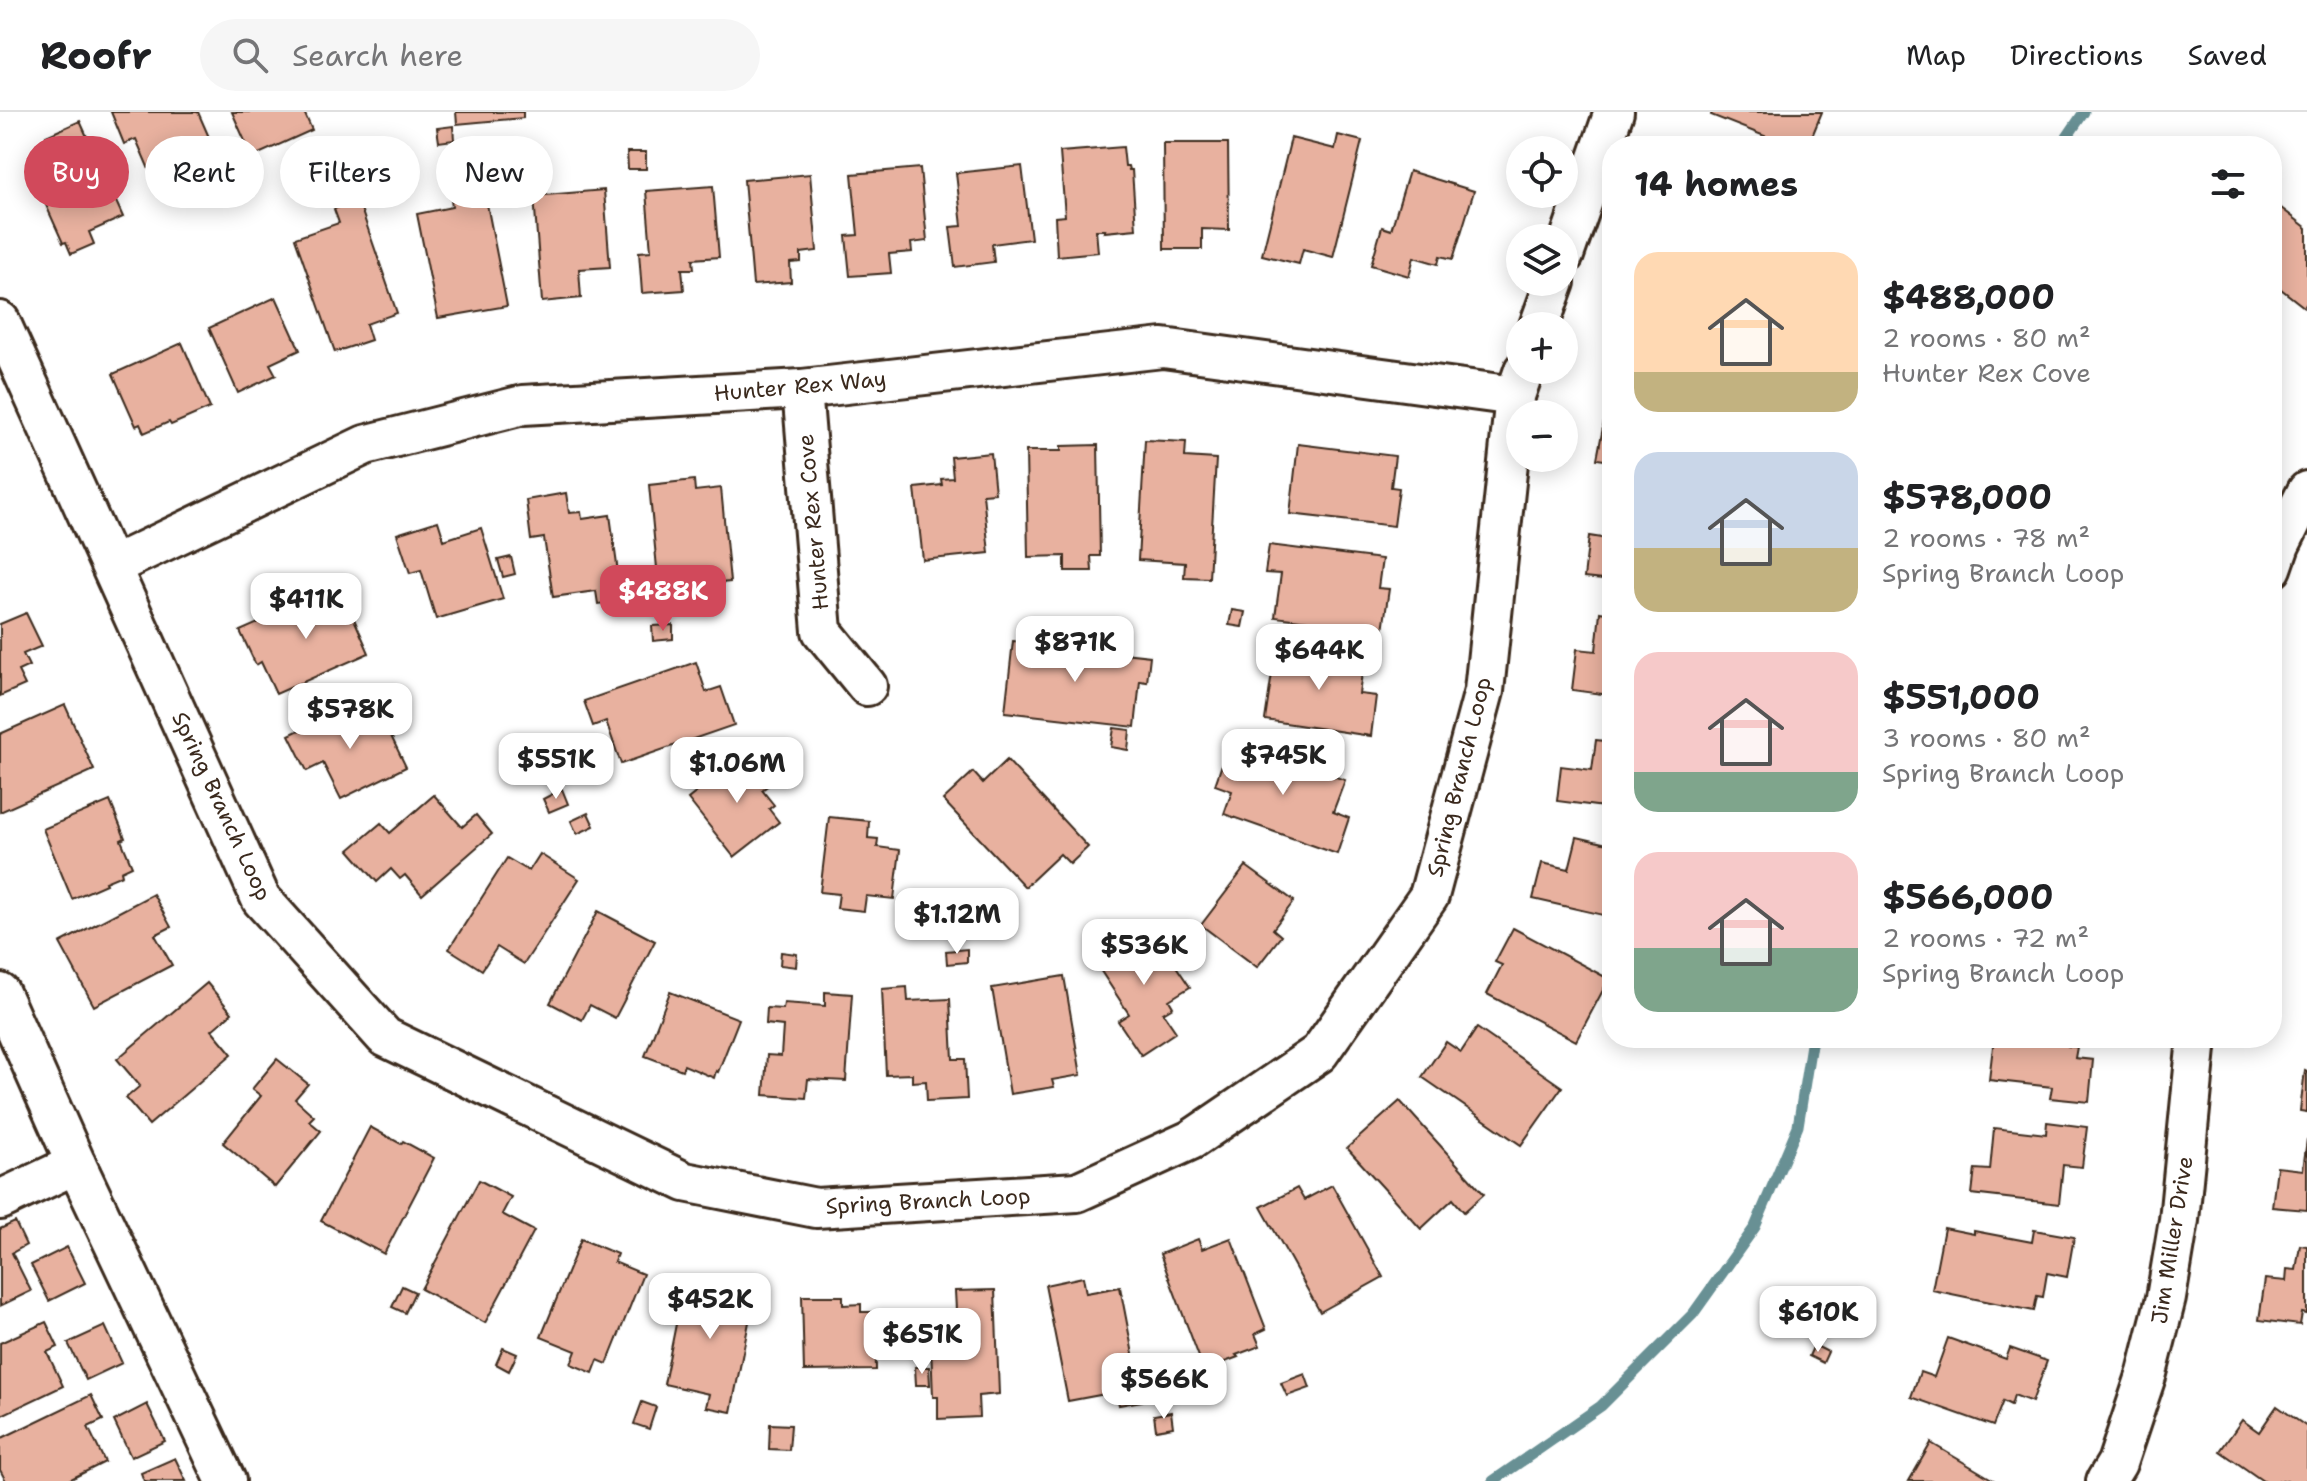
<!DOCTYPE html>
<html lang="en">
<head>
<meta charset="utf-8">
<style>
	:root { --surface:#fff; --page:#f6f6f6; --text:#202124; --muted:#757577; --line:#e0e0e0; --accent:#d1495b }
	body { margin:0; font-family:"Shantell Sans",sans-serif; background:var(--page); color:var(--text); height:100vh; display:flex; flex-direction:column; font-size:30px; white-space:nowrap }
	* { box-sizing:border-box; margin:0 }
	p { font-size:26px; color:var(--muted) }
	.icon { flex:none; width:44px; height:44px; fill:none; stroke:currentColor; stroke-width:2; stroke-linecap:round; stroke-linejoin:round }
	.map { position:relative; flex:1; overflow:hidden }
	.drawer { position:absolute; left:1602px; top:24px; width:680px; height:912px; display:flex; flex-direction:column; background:var(--surface); border-radius:32px; box-shadow:0 4px 20px #0003 }
	.drawer>* { flex:none }
	.guide { position:absolute; left:24px; top:24px; width:760px; height:72px; display:flex; gap:16px }
	.buttons { position:absolute; left:1506px; top:24px; display:grid; gap:16px }
	.buttons a { display:grid; place-items:center; width:72px; height:72px; border-radius:50%; background:var(--surface); box-shadow:0 4px 20px #0003; font-size:40px }
	.price { position:absolute; translate:-50% -68px; padding:0 18px; border-radius:16px; background:#fff; color:#222; font-size:26px; line-height:52px; filter:drop-shadow(0 2px 4px #0008) }
	.price::after { content:''; position:absolute; left:50%; top:48px; width:24px; height:18px; margin-left:-12px; background:inherit; clip-path:polygon(0 0,100% 0,50% 100%) }
	.price.current { background:var(--accent); color:#fff }
	ul { padding:0; list-style:none }
	li { display:flex; align-items:center; gap:24px; height:200px; padding:0 32px }
	li span { display:grid; place-items:center; flex:none; width:224px; height:160px; border-radius:24px; color:#555 }
	li>.icon { margin-inline-start:auto }
	span .icon { width:96px; height:96px; fill:#fffc; stroke-width:1 }
	li b { font-size:34px }
	h2 { display:flex; justify-content:space-between; align-items:center; height:96px; padding:0 32px; font-size:34px }
	.chip { padding:0 28px; border-radius:36px; background:var(--surface); box-shadow:0 4px 20px #0003; font-size:28px; line-height:72px }
	.chip.current { background:var(--accent); color:#fff }
	header { display:flex; align-items:center; gap:48px; box-sizing:border-box; height:112px; padding:0 40px; background:var(--surface); border-bottom:2px solid var(--line) }
	header strong { font-size:38px }
	nav { display:flex; gap:44px; margin-inline-start:auto; font-size:28px }
	.search { width:560px; height:72px; background:var(--page); display:flex; align-items:center; gap:20px; box-sizing:border-box; padding:0 28px; border-radius:44px; color:var(--muted); font-size:30px }
	.map>svg:first-child { display:block }
	.lines { fill:none; stroke-linecap:round; stroke-linejoin:round }
	.stream { stroke:#689094; stroke-width:11 }
	.building { fill:#e8b19f; stroke:#3b2a1e; stroke-width:2 }
	.minor-casing { stroke:#3b2a1e; stroke-width:44 }
	.minor { stroke:#fff; stroke-width:38 }
	.labels { text-anchor:middle; dominant-baseline:central; stroke-width:6; stroke-linejoin:round; paint-order:stroke }
	.street-label { font-size:22px; fill:#3b2a1e; stroke:#fff }
</style>
</head>
<body>
<header>
<strong>Roofr</strong>
<div class="search"><svg class="icon" aria-label="search" viewBox="0 0 24 24"><circle cx="10" cy="10" r="6"/><path d="M15 15l6 6"/></svg>Search here</div>
<nav><a>Map</a><a>Directions</a><a>Saved</a></nav>
</header>
<div class="map">
<svg width="2307" height="1369" viewBox="0 0 2307 1369">
	<rect width="100%" height="100%" fill="#fff"/>
	<filter id="ink" filterUnits="userSpaceOnUse"><feTurbulence type="fractalNoise" baseFrequency=".0125" numOctaves="2"/><feDisplacementMap in="SourceGraphic" scale="16" xChannelSelector="R" yChannelSelector="G"/><feConvolveMatrix kernelMatrix="1 2 1 2 8 2 1 2 1" color-interpolation-filters="sRGB"/></filter>
	<g filter="url(#ink)">
		<g class="lines">
			<g class="stream">
				<path d="M2061 34 2084 0"/>
				<path d="M1493 1369 1601 1294 1693 1202 1755 1115 1798 1014 1812 926"/>
			</g>
		</g>
		<g class="building">
			<path d="M111 0H198L222 55 160 83 136 27 124 32Z"/>
			<path d="M232 0H304L312 18 252 45Z"/>
			<path d="M456 0H523V6L457 12Z"/>
			<path d="M1712 0H1822L1808 34H1790L1711 3Z"/>
			<path d="M80 9 123 105 89 120 94 132 71 142 66 130 63 131 28 53 53 41 46 24Z"/>
			<path d="M453 14 454 28 439 30 437 16Z"/>
			<path d="M1338 23 1362 29 1333 145 1303 137 1299 152 1262 143 1291 26 1335 37Z"/>
			<path d="M1163 31H1228L1229 118 1202 117V137H1164Z"/>
			<path d="M1123 35 1125 54H1128L1129 58H1132L1136 117 1104 120 1105 118H1096L1098 140 1057 144 1055 105 1065 104 1060 40Z"/>
			<path d="M627 40H646V57H628Z"/>
			<path d="M371 53 377 73 364 76 359 56Z"/>
			<path d="M1022 54 1031 127 992 132 994 150 955 155 950 115 962 114 956 61Z"/>
			<path d="M920 56 927 129 911 131 912 140 889 142 891 161 850 164 846 124 858 123 852 62Z"/>
			<path d="M1409 59 1474 79 1453 147 1440 144 1438 152 1414 145 1409 164 1371 153 1382 115 1391 118Z"/>
			<path d="M810 62 817 139 801 141V150L790 151 791 170 753 173 744 68Z"/>
			<path d="M713 74 719 145 693 147 694 157H682L684 178 642 181 639 140 651 139 646 79Z"/>
			<path d="M474 76 477 89 486 87 507 194 438 206 417 102 452 95 450 81Z"/>
			<path d="M604 78 610 155 579 157 581 186 542 190 534 84Z"/>
			<path d="M358 88 397 201 366 212 371 228 335 240 295 126 339 111 334 97Z"/>
			<path d="M2272 89 2307 116V191L2304 195 2272 170Z"/>
			<path d="M276 185 300 238 270 252 276 263 238 281 209 216Z"/>
			<path d="M182 231 210 296 171 313 169 310 144 321 140 312 136 314 113 262Z"/>
			<path d="M1604 310 1612 311V349L1597 347Z"/>
			<path d="M1145 328 1186 330 1185 345 1216 347 1209 466 1184 465 1185 451 1138 448Z"/>
			<path d="M1298 332 1395 344 1391 375 1399 376 1394 414 1290 402Z"/>
			<path d="M1098 333 1100 444H1091L1092 459H1065V444L1028 445 1026 339H1061V334Z"/>
			<path d="M991 341 995 381 983 382 989 441 923 448 915 376 942 373 941 367 953 366 951 345Z"/>
			<path d="M694 368 695 379 721 376 730 470 659 477 649 373Z"/>
			<path d="M566 381 569 401 581 400 582 407 610 403 622 489 598 492 596 479 553 485 544 426 531 428 526 388Z"/>
			<path d="M438 409 444 428 481 416 503 487 436 507 421 458 410 461 397 422Z"/>
			<path d="M1610 414H1612V469L1584 466 1589 424 1608 427Z"/>
			<path d="M1269 433 1382 447 1378 476 1389 477 1383 518 1275 505 1281 462 1265 461Z"/>
			<path d="M511 445 515 462 503 465 498 448Z"/>
			<path d="M340 475 369 541 276 582 261 550 256 553 240 519Z"/>
			<path d="M1232 498 1245 500 1242 515 1229 513Z"/>
			<path d="M1600 500 1612 502 1610 583 1572 578 1577 537 1596 539Z"/>
			<path d="M26 501 42 534 23 542 29 554 18 559 25 573 0 584V512Z"/>
			<path d="M673 513V527L653 529 652 514Z"/>
			<path d="M1013 529 1150 544 1147 570 1140 569 1135 615 1005 600Z"/>
			<path d="M1276 535 1364 548 1359 582 1376 584 1371 624 1265 608Z"/>
			<path d="M696 550 706 580 721 575 734 613 621 652 606 609 593 614 584 589Z"/>
			<path d="M65 593 94 658 0 700V622Z"/>
			<path d="M376 593 406 655 341 687 323 651 307 659 289 623 326 605 331 615Z"/>
			<path d="M1114 616 1130 618 1128 638 1111 635Z"/>
			<path d="M1596 628 1612 630V696L1557 689 1561 654 1592 658Z"/>
			<path d="M1230 629 1345 668 1333 700 1349 706 1337 742 1224 702 1232 679 1215 673Z"/>
			<path d="M746 641 770 672 762 678 774 693 769 697 779 710 734 745 688 687Z"/>
			<path d="M1007 648 1088 735 1070 752 1060 742 1025 775 943 688 973 660 983 671Z"/>
			<path d="M562 677 568 692 549 700 543 687Z"/>
			<path d="M434 683 462 715 476 703 492 722 422 783 405 763 400 767 391 757 377 770 349 738 381 711 390 721Z"/>
			<path d="M110 689 125 726 121 728 132 754 121 759 122 763 105 770 106 772 72 787 43 717Z"/>
			<path d="M588 701 594 714 577 722 571 709Z"/>
			<path d="M829 705 869 709 868 726 878 727 877 735 900 738 894 787 866 784 864 799 837 796 839 782 820 780Z"/>
			<path d="M1577 725 1612 733V805L1533 787 1542 751 1569 757Z"/>
			<path d="M540 742 579 767 524 852 497 835 482 858 449 837 507 746 529 759Z"/>
			<path d="M1246 754 1294 789 1273 817 1281 824 1257 855 1201 813Z"/>
			<path d="M153 782 171 815 155 823 172 853 94 894 60 831Z"/>
			<path d="M598 799 655 829 615 906 590 893 582 908 550 891Z"/>
			<path d="M1149 814 1190 875 1169 888 1173 895 1163 901 1176 920 1141 943 1118 909 1129 902 1095 850Z"/>
			<path d="M1513 816 1609 867 1576 929 1487 882 1502 853 1495 850Z"/>
			<path d="M967 837V850L947 852 946 839Z"/>
			<path d="M781 840 797 842 796 855 780 853Z"/>
			<path d="M1064 864 1081 963 1052 968 1054 975 1010 982 992 876Z"/>
			<path d="M207 871 232 901 212 918 232 942 149 1013 126 986 140 974 117 947Z"/>
			<path d="M907 875 908 889 950 887 953 947H965L967 987 927 989 926 969 912 970V962L886 963 882 877Z"/>
			<path d="M670 880 739 907 718 960 716 959 714 966 684 953 682 958 645 944Z"/>
			<path d="M825 880 852 882 846 969 808 967 806 986 764 983 767 943 781 944 783 914 766 912 767 896 783 897 784 891 825 894Z"/>
			<path d="M1477 916 1562 975 1521 1033 1422 965 1446 930 1461 940Z"/>
			<path d="M1994 926H2069L2068 934 2077 935 2075 946 2093 948 2089 990 2050 986 2052 975 1989 968Z"/>
			<path d="M277 947 308 972 295 987 314 1004 309 1009 321 1019 275 1075 223 1031 261 984 252 977Z"/>
			<path d="M2305 958 2307 959V1000L2300 999Z"/>
			<path d="M1400 989 1484 1082 1464 1100 1453 1087 1421 1117 1347 1036Z"/>
			<path d="M2047 1010 2087 1015 2082 1055 2063 1053 2059 1092 1972 1082 1975 1057 1990 1058 1994 1016 2046 1022Z"/>
			<path d="M370 1015 401 1032 403 1029 434 1046 384 1142 321 1109Z"/>
			<path d="M2307 1027V1098L2272 1095 2277 1055 2303 1058Z"/>
			<path d="M479 1068 511 1085 502 1102 534 1119 485 1211 421 1177Z"/>
			<path d="M1332 1073 1383 1165 1320 1200 1261 1095 1297 1076 1304 1088Z"/>
			<path d="M15 1110 26 1133 12 1141 31 1179 0 1194V1117Z"/>
			<path d="M1944 1116 1974 1122V1119L2032 1130 2034 1118 2074 1125 2067 1165 2047 1161 2043 1185 2037 1184 2034 1199 1932 1178Z"/>
			<path d="M1231 1126 1266 1217 1255 1222 1260 1234 1236 1243 1238 1245 1204 1258 1160 1142 1198 1127 1202 1137Z"/>
			<path d="M581 1127 617 1142 614 1150 643 1162 607 1252 598 1248 593 1261 571 1252 576 1239 541 1225Z"/>
			<path d="M2300 1133 2307 1134V1202L2302 1201 2300 1213 2259 1208 2265 1167 2286 1169 2287 1157 2296 1158Z"/>
			<path d="M67 1135 85 1171 49 1189 31 1153Z"/>
			<path d="M1083 1165 1086 1181 1120 1175 1142 1289 1119 1293 1116 1280 1068 1289 1045 1173Z"/>
			<path d="M685 1167 755 1180 731 1300 706 1295 709 1282 664 1272Z"/>
			<path d="M402 1174 415 1180 405 1201 392 1195Z"/>
			<path d="M995 1178 999 1282 978 1284 979 1305 938 1307V1285H933L930 1209H944V1198H956L955 1179Z"/>
			<path d="M802 1184H843V1193L861 1192V1200H875L876 1258 804 1259Z"/>
			<path d="M46 1210 58 1235 47 1240 63 1274 0 1304V1231Z"/>
			<path d="M105 1214 122 1251 86 1268 68 1231Z"/>
			<path d="M1948 1226 2006 1247 2010 1236 2047 1249 2032 1290 2014 1283 2011 1293 2003 1289 1993 1314 1911 1285 1920 1260 1934 1265Z"/>
			<path d="M1814 1233 1828 1240 1823 1251 1809 1244Z"/>
			<path d="M503 1236 517 1242 509 1259 496 1252Z"/>
			<path d="M915 1255H929L930 1273H916Z"/>
			<path d="M1305 1262 1310 1276 1287 1284 1281 1271Z"/>
			<path d="M91 1283 103 1308 88 1315 105 1350 67 1369H6L0 1358V1327Z"/>
			<path d="M642 1290 656 1295 649 1317 634 1312Z"/>
			<path d="M147 1292 165 1329 131 1345 114 1309Z"/>
			<path d="M2277 1294 2307 1315V1369H2263L2220 1339 2242 1308 2259 1320Z"/>
			<path d="M1171 1300 1173 1315 1156 1318 1154 1303Z"/>
			<path d="M770 1312 791 1313 789 1338 769 1337Z"/>
			<path d="M1931 1331 1995 1369H1909Z"/>
			<path d="M175 1346 186 1369H144L141 1361Z"/>
		</g>
		<g class="lines">
			<defs>
				<g id="minor">
					<path d="M1564 143 1614 0"/>
					<path d="M0 209 261 787 385 925 685 1070 816 1096 1077 1080 1191 1028 1319 941 1429 784 1484 579 1515 284 1524 258"/>
					<path d="M1539 214 1555 170"/>
					<path d="M802 277 822 519 867 574"/>
					<path d="M112 454 365 333 523 293 802 277 1163 236 1515 284"/>
					<path d="M2272 456 2280 433 2307 379"/>
					<path d="M0 881 76 1052 226 1369"/>
					<path d="M0 1088 76 1052"/>
					<path d="M2106 1369 2117 1351 2147 1261 2166 1186 2179 1108 2197 926"/>
				</g>
			</defs>
			<use href="#minor" class="minor-casing"/>
			<use href="#minor" class="minor"/>
		</g>
	</g>
	<g class="labels">
		<g class="street-label">
			<text transform="translate(800 274) rotate(-5)">Hunter Rex Way</text>
			<text transform="translate(813 410) rotate(-95)">Hunter Rex Cove</text>
			<text transform="translate(1459 665) rotate(-76)">Spring Branch Loop</text>
			<text transform="translate(222 694) rotate(65)">Spring Branch Loop</text>
			<text transform="translate(928 1089) rotate(-3)">Spring Branch Loop</text>
			<text transform="translate(2172 1128) rotate(-81)">Jim Miller Drive</text>
		</g>
	</g>
</svg>
<div class="buttons">
<a><svg class="icon" aria-label="locate" viewBox="0 0 24 24"><circle cx="12" cy="12" r="6"/><path d="M12 2v4M12 18v4M2 12h4M18 12h4"/></svg></a>
<a><svg class="icon" aria-label="layers" viewBox="0 0 24 24"><path d="M12 4l9 5-9 5-9-5zM3 14l9 5 9-5"/></svg></a>
<a>+</a>
<a>−</a>
</div>
<b class="price current" style="left:663px;top:521px">$488K</b>
<b class="price" style="left:306px;top:529px">$411K</b>
<b class="price" style="left:1075px;top:572px">$871K</b>
<b class="price" style="left:1319px;top:580px">$644K</b>
<b class="price" style="left:350px;top:639px">$578K</b>
<b class="price" style="left:1283px;top:685px">$745K</b>
<b class="price" style="left:556px;top:689px">$551K</b>
<b class="price" style="left:737px;top:693px">$1.06M</b>
<b class="price" style="left:957px;top:844px">$1.12M</b>
<b class="price" style="left:1144px;top:875px">$536K</b>
<b class="price" style="left:710px;top:1229px">$452K</b>
<b class="price" style="left:1818px;top:1242px">$610K</b>
<b class="price" style="left:922px;top:1264px">$651K</b>
<b class="price" style="left:1164px;top:1309px">$566K</b>
<div class="guide">
<a class="chip current">Buy</a>
<a class="chip">Rent</a>
<a class="chip">Filters</a>
<a class="chip">New</a>
</div>
<section class="drawer">
<h2>14 homes<svg class="icon" aria-label="filters" viewBox="0 0 24 24"><path d="M4 7h16M4 17h16"/><circle cx="9" cy="7" r="2"/><circle cx="15" cy="17" r="2"/></svg></h2>
<ul>
<li><span style="background:linear-gradient(#ffd9b3 75%,#c2b280 0)"><svg class="icon" aria-label="home" viewBox="0 0 24 24"><path d="M3 11l9-7 9 7M6 9v11h12V9"/></svg></span><div><b>$488,000</b><p>2 rooms · 80 m²</p><p>Hunter Rex Cove</p></div></li>
<li><span style="background:linear-gradient(#c9d6e8 60%,#c2b280 0)"><svg class="icon" aria-label="home" viewBox="0 0 24 24"><path d="M3 11l9-7 9 7M6 9v11h12V9"/></svg></span><div><b>$578,000</b><p>2 rooms · 78 m²</p><p>Spring Branch Loop</p></div></li>
<li><span style="background:linear-gradient(#f6c9c9 75%,#7fa58c 0)"><svg class="icon" aria-label="home" viewBox="0 0 24 24"><path d="M3 11l9-7 9 7M6 9v11h12V9"/></svg></span><div><b>$551,000</b><p>3 rooms · 80 m²</p><p>Spring Branch Loop</p></div></li>
<li><span style="background:linear-gradient(#f6c9c9 60%,#7fa58c 0)"><svg class="icon" aria-label="home" viewBox="0 0 24 24"><path d="M3 11l9-7 9 7M6 9v11h12V9"/></svg></span><div><b>$566,000</b><p>2 rooms · 72 m²</p><p>Spring Branch Loop</p></div></li>
</ul>
</section>
</div>
</body>
</html>
